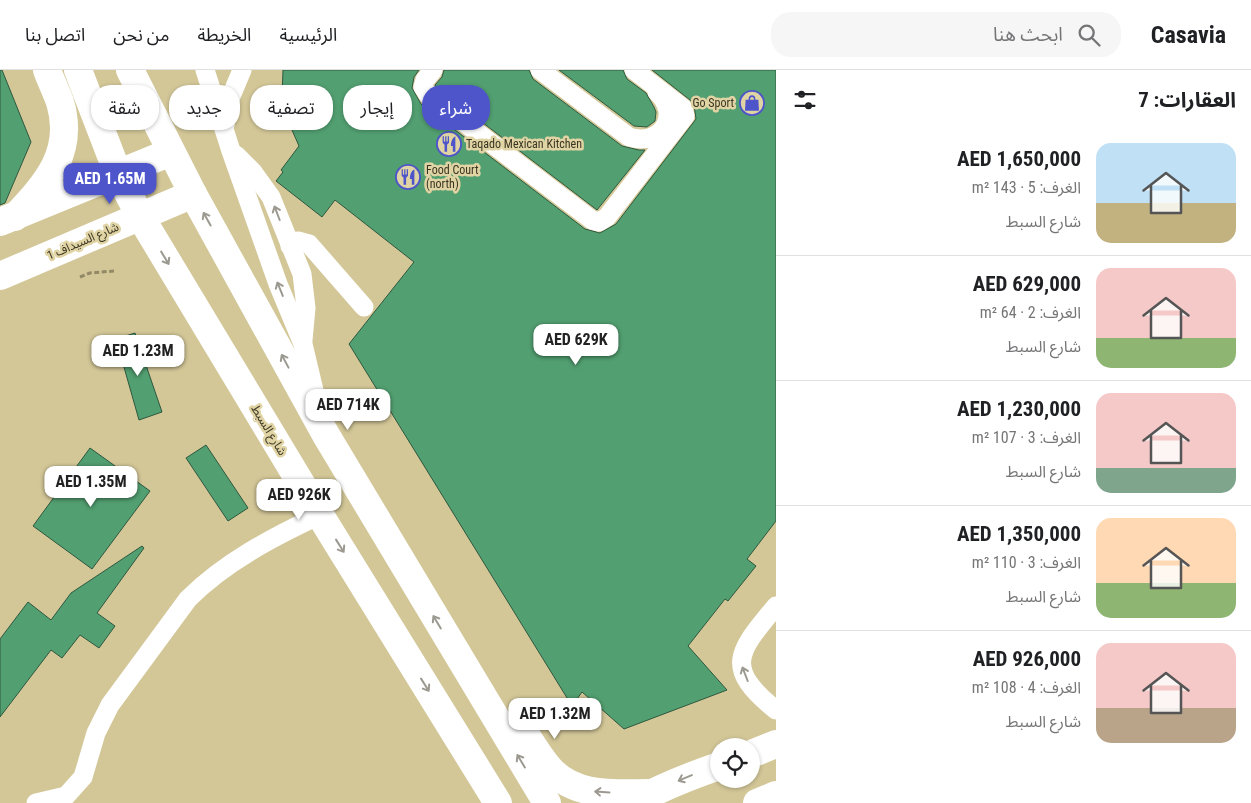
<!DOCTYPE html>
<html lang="ar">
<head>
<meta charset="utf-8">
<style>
	:root { --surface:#fff; --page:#f6f6f6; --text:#202124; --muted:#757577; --line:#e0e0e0; --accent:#4e55cb }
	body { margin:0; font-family:"Roboto Condensed","Noto Sans Arabic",sans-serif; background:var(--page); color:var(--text); direction:rtl; height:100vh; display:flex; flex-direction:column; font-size:19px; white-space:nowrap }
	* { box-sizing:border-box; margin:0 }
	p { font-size:16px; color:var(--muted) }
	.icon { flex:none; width:28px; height:28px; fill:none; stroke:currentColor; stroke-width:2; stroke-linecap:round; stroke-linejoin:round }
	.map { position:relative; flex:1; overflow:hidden; direction:ltr }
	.sheet { display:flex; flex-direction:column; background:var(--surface); width:475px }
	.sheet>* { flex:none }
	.guide { position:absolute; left:15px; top:15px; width:475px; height:45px; direction:rtl; display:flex; gap:10px }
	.fabs { position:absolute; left:710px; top:668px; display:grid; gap:10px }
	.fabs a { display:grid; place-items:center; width:50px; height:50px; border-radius:50%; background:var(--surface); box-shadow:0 1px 4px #0004; font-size:25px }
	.price { position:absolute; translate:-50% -42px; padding:0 11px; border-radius:10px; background:#fff; color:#222; font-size:16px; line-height:32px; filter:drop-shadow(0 1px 2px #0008) }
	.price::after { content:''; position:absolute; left:50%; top:30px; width:15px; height:11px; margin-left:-8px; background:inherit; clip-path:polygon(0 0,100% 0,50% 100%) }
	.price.current { background:var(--accent); color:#fff }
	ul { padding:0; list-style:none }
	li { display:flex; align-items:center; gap:15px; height:125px; padding:0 15px }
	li+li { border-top:1px solid var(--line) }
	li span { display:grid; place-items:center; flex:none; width:140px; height:100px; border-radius:15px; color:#555 }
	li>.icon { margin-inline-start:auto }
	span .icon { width:60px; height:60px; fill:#fffc; stroke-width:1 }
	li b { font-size:21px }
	h2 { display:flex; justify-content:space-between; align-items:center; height:60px; padding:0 15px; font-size:21px }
	.pill { padding:0 18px; border-radius:20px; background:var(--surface); box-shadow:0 1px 4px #0004; font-size:18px; line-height:45px }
	.pill.current { background:var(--accent); color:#fff }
	header { display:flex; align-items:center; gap:30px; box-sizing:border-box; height:70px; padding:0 25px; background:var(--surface); border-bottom:1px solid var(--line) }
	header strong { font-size:24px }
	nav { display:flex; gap:28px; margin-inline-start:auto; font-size:18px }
	.search { width:350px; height:45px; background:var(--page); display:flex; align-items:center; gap:12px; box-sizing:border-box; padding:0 18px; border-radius:20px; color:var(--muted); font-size:19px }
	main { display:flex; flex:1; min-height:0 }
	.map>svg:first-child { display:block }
	.building { fill:#529f71; stroke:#2e583f }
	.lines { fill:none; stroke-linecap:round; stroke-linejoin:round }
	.path { stroke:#928966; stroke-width:3; stroke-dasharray:5 2.5; stroke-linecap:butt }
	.service { stroke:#fff; stroke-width:19 }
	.minor { stroke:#fff; stroke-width:28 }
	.tertiary { stroke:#fff; stroke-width:28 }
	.oneway { stroke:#9c9a90 }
	.labels { text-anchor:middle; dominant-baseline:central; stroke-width:5; stroke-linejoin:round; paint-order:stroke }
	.poi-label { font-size:12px; fill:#393421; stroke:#e0d4a5; text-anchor:start }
	.street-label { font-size:12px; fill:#393421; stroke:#e0d4a5 }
</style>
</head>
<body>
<header>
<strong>Casavia</strong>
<div class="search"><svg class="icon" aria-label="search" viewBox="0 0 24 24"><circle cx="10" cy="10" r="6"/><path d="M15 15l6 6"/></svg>ابحث هنا</div>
<nav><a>الرئيسية</a><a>الخريطة</a><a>من نحن</a><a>اتصل بنا</a></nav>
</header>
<main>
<section class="sheet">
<h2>العقارات: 7<svg class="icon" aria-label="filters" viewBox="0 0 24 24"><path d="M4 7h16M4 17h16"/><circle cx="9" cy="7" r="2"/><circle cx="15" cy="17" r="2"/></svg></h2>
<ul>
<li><span style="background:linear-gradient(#bfe0f5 60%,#c2b280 0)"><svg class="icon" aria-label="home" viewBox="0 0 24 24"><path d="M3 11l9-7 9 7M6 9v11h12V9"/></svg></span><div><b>AED 1,650,000</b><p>الغرف: 5 · 143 m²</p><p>شارع السبط</p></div></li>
<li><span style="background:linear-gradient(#f6c9c9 70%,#8fb573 0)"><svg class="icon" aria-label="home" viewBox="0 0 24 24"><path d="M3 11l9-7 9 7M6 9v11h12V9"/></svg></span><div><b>AED 629,000</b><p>الغرف: 2 · 64 m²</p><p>شارع السبط</p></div></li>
<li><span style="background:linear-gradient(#f6c9c9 75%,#7fa58c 0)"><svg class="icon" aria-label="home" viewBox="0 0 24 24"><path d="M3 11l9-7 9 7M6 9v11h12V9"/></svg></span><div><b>AED 1,230,000</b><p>الغرف: 3 · 107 m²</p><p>شارع السبط</p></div></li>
<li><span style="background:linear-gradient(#ffd9b3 65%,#8fb573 0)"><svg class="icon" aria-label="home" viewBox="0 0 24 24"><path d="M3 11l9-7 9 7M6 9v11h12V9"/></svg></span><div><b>AED 1,350,000</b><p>الغرف: 3 · 110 m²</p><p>شارع السبط</p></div></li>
<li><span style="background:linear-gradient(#f6c9c9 65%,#b9a48a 0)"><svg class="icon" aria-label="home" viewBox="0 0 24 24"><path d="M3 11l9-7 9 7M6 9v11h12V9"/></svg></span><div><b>AED 926,000</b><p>الغرف: 4 · 108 m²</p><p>شارع السبط</p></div></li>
</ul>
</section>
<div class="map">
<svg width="776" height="733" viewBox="0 0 776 733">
	<rect width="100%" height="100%" fill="#d3c798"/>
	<g class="building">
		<path d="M0 0H2L31 72 5 133 0 135Z"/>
		<path d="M283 0H419L414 7 412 18 421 34 585 159 600 163 616 154 696 49 694 35 690 30 652 0H776V451L747 489 756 496 728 531 725 529 688 576 727 620 624 659 582 622 572 636 349 274 414 192 335 130 322 147 276 111 283 102 281 100 299 76 285 44 282 27Z"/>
		<path d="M444 0H529L533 9 622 76 639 80H645L597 140 436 17 435 15 442 7Z"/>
		<path d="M559 0H623L627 9 646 23 654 37 656 42 655 51 647 57 634 56Z"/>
		<path d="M135 263 162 342 139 350 116 269Z"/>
		<path d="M206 375 248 438 228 451 186 388Z"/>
		<path d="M90 378 150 421 92 499 33 456Z"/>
		<path d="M142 476 144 478 97 543 115 556 99 578 80 565 62 588 51 580 0 647V569L28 532 51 550 71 523Z"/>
	</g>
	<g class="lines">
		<path class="path" d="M80 207 90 203 114 201"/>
		<g class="service">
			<path d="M205 0 231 81 278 214 303 274 317 333"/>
			<path d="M433 0 425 10 423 17 428 25 592 150 599 152 607 147 685 46 683 38 634 0"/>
			<path d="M540 0 629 67C661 77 682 45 657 22"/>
			<path d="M225 55 229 31 242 0"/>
			<path d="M236 85 253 102 271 127 302 204 306 238 303 270"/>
			<path d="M290 176 298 171 309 174 364 237"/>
			<path d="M776 536C739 581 722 597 776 640"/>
			<path d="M36 733 66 726 83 707 96 663 110 635 188 529C225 492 273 467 320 445"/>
		</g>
		<g class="minor">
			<path d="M0 152 171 82"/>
			<path d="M0 206 193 124"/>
		</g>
		<g class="tertiary">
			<path d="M78 0 118 104 140 146 320 445 498 733"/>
			<path d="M130 0 193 124 326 365 547 733"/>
			<path d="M15 147C47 113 75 82 60 32 56 21 51 11 47 0"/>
			<path d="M523 660C531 673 539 686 549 698 575 728 616 723 651 723"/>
			<path d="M751 684 776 674"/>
			<path d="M635 732C662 717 690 706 719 696"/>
			<path d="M757 733 776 725"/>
		</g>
	</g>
	<defs><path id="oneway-shaft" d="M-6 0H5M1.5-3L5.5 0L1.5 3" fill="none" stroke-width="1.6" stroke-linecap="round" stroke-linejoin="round" transform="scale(1.25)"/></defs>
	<g class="oneway">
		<use href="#oneway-shaft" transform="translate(277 143) rotate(-111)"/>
		<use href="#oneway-shaft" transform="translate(207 149) rotate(-119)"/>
		<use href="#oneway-shaft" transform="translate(165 188) rotate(59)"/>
		<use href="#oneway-shaft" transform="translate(280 219) rotate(-112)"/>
		<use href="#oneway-shaft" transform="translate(285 291) rotate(-118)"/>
		<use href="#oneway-shaft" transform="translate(340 476) rotate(58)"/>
		<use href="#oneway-shaft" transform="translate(437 552) rotate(-121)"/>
		<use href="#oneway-shaft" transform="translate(745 604) rotate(-111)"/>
		<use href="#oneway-shaft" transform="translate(425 615) rotate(58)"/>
		<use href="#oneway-shaft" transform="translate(521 691) rotate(-121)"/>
		<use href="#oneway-shaft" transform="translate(685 708) rotate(157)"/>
		<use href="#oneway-shaft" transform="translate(602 722) rotate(-176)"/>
	</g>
	<defs>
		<symbol id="shop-ring" viewBox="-11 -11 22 22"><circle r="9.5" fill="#e0d4a5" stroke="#4e55cb" stroke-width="1.5"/><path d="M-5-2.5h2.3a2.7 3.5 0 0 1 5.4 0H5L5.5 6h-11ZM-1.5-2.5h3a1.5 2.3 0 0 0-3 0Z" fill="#4e55cb"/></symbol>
		<symbol id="restaurant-ring" viewBox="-11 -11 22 22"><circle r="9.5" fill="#e0d4a5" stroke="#4e55cb" stroke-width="1.5"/><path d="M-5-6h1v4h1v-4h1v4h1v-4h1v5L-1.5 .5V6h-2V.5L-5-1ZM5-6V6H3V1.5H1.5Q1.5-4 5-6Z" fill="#4e55cb"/></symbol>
	</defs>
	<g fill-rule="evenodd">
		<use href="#shop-ring" x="738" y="19" width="28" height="28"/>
		<use href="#restaurant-ring" x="435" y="60" width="28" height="28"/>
		<use href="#restaurant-ring" x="394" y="93" width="28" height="28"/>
	</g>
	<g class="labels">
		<g class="poi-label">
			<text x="734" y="33" text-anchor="end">Go Sport</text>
			<text x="466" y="74">Taqado Mexican Kitchen</text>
			<text x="426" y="100">Food Court<tspan x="426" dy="14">(north)</tspan></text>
		</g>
		<g class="street-label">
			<text transform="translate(83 171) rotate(-23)">شارع السيداف 1</text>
			<text transform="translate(269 360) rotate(59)">شارع السبط</text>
		</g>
	</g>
</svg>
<div class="fabs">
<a><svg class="icon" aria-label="locate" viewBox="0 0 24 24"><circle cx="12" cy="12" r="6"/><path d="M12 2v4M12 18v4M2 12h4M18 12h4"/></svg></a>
</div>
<b class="price current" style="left:110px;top:135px">AED 1.65M</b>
<b class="price" style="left:576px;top:296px">AED 629K</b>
<b class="price" style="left:138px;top:307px">AED 1.23M</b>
<b class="price" style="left:348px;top:361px">AED 714K</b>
<b class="price" style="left:91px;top:438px">AED 1.35M</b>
<b class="price" style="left:299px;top:451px">AED 926K</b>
<b class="price" style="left:555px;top:670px">AED 1.32M</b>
<div class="guide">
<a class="pill current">شراء</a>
<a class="pill">إيجار</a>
<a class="pill">تصفية</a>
<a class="pill">جديد</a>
<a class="pill">شقة</a>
</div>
</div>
</main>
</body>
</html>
